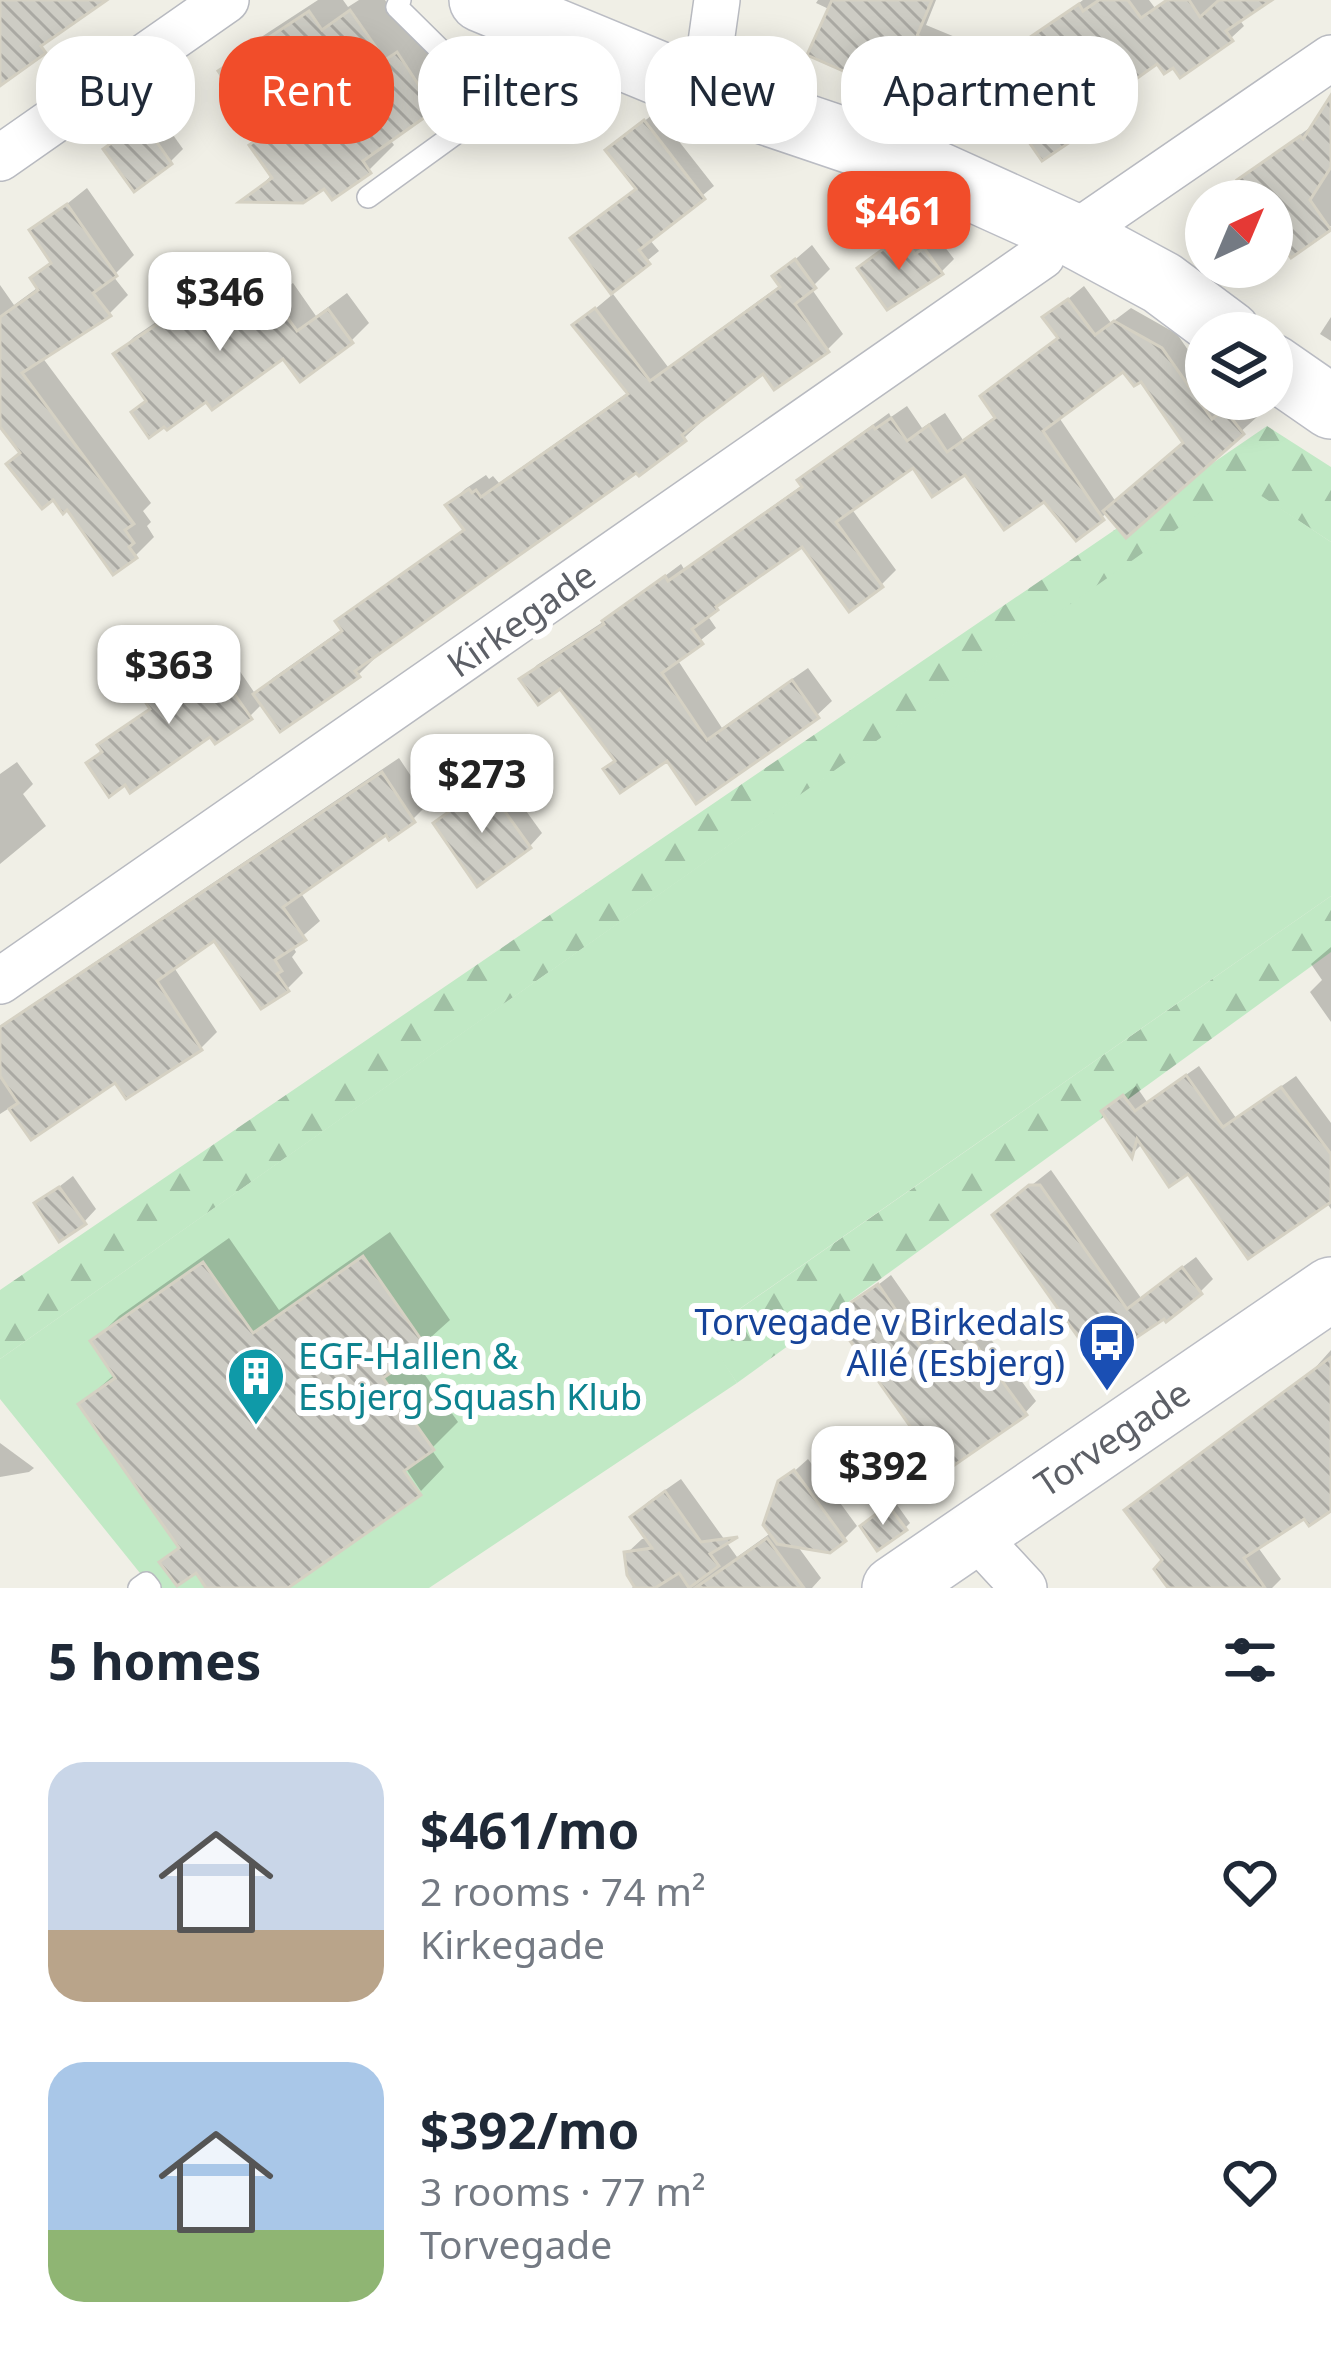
<!DOCTYPE html>
<html lang="en">
<head>
<meta charset="utf-8">
<style>
	:root { --surface:#fff; --page:#f6f6f7; --text:#1f2937; --muted:#747a83; --accent:#f14d2a }
	body { margin:0; font-family:"Noto Sans",sans-serif; background:var(--page); color:var(--text); height:100vh; display:flex; flex-direction:column; font-size:45px; white-space:nowrap }
	* { box-sizing:border-box; margin:0 }
	p { font-size:39px; color:var(--muted) }
	.icon { flex:none; width:66px; height:66px; fill:none; stroke:currentColor; stroke-width:2; stroke-linecap:round; stroke-linejoin:round }
	.map { position:relative; height:1588px; overflow:hidden }
	.drawer { display:flex; flex-direction:column; background:var(--surface); flex:1 }
	.drawer>* { flex:none }
	.top-card { position:absolute; left:36px; top:36px; width:1260px; height:108px; display:flex; gap:24px }
	.needle { width:78px; rotate:44deg }
	.controls { position:absolute; left:1185px; top:180px; display:grid; gap:24px }
	.controls a { display:grid; place-items:center; width:108px; height:108px; border-radius:50%; background:var(--surface); box-shadow:0 6px 30px #0003; font-size:60px }
	.price { position:absolute; translate:-50% -102px; padding:0 27px; border-radius:24px; background:#fff; color:#222; font-size:39px; line-height:78px; filter:drop-shadow(0 3px 6px #0008) }
	.price::after { content:''; position:absolute; left:50%; top:72px; width:36px; height:27px; margin-left:-18px; background:inherit; clip-path:polygon(0 0,100% 0,50% 100%) }
	.price.active { background:var(--accent); color:#fff }
	ul { padding:0; list-style:none }
	li { display:flex; align-items:center; gap:36px; height:300px; padding:0 48px }
	li span { display:grid; place-items:center; flex:none; width:336px; height:240px; border-radius:36px; color:#555 }
	li>.icon { margin-inline-start:auto }
	span .icon { width:144px; height:144px; fill:#fffc; stroke-width:1 }
	li b { font-size:51px }
	h2 { display:flex; justify-content:space-between; align-items:center; height:144px; padding:0 48px; font-size:51px }
	.tag { padding:0 42px; border-radius:48px; background:var(--surface); box-shadow:0 6px 30px #0003; font-size:42px; line-height:108px }
	.tag.active { background:var(--accent); color:#fff }
	.map>svg:first-child { display:block }
	.forest { fill:url(#forest-firs) }
	.park { fill:#c1e9c5 }
	.shadow { fill:#0003; fill-rule:evenodd }
	.building { fill:url(#building-back-hatch); stroke:#d5d1c3; stroke-width:3 }
	.lines { fill:none; stroke-linecap:round; stroke-linejoin:round }
	.lane-casing { stroke:#b8bac0; stroke-width:24 }
	.street-casing { stroke:#b8bac0; stroke-width:48 }
	.secondary-casing { stroke:#bbbdc4; stroke-width:66 }
	.lane { stroke:#fff; stroke-width:21 }
	.street { stroke:#fff; stroke-width:45 }
	.secondary { stroke:#fff; stroke-width:63 }
	.labels { text-anchor:middle; dominant-baseline:central; stroke-width:12; stroke-linejoin:round; paint-order:stroke }
	.street-label { font-size:36px; fill:#5d6067; stroke:#fff }
	.transit-label { font-size:36px; fill:#164399; stroke:#fff; text-anchor:end }
	.culture-label { font-size:36px; fill:#0d838f; stroke:#fff; text-anchor:start }
</style>
</head>
<body>
<div class="map">
<svg width="1331" height="1588" viewBox="0 0 1331 1588">
	<defs>
		<pattern id="forest-firs" width="22" height="20" patternUnits="userSpaceOnUse" patternTransform="scale(3)"><rect width="22" height="20" fill="#c1e9c5"/><path d="M5 1l3.5 6h-7zM16 11l3.5 6h-7z" fill="#a0c0a4"/></pattern>
		<pattern id="building-back-hatch" width="6" height="6" patternUnits="userSpaceOnUse" patternTransform="scale(3)"><rect width="6" height="6" fill="#cdccc4"/><path d="M-1 5l2 2M0 0l6 6M5-1l2 2" fill="none" stroke="#aaa9a3"/></pattern>
	</defs>
	<rect width="100%" height="100%" fill="#f0efe6"/>
	<g class="forest">
		<path d="M1267 426 1331 467V542L1242 484 0 1359V1290Z"/>
		<path d="M1331 896V952L737 1383 704 1334Z"/>
	</g>
	<path class="park" d="M1242 483 1331 542V896L705 1333 737 1383 429 1588H152L0 1399V1359Z"/>
	<g class="shadow">
		<path d="M318 0H343L348 7 359 0H385L411 37 423 29 458 83 433 107 389 138 394 145 369 170 325 184 247 199 273 174 253 145 265 133 222 72 246 47Z"/>
		<path d="M818 0H936L926 25 972 44 950 98 939 109 831 10 816 3Z"/>
		<path d="M1083 0H1149L1155 8 1166 0H1266L1239 19 1244 26 1231 38 1180 74 1167 54 1090 108 1096 117 1083 130 999 93 1036 65 1024 45Z"/>
		<path d="M156 111 183 149 170 162 107 149Z"/>
		<path d="M656 112 714 186 649 239 659 251 611 290 639 188 620 140Z"/>
		<path d="M1331 112V226L1292 254 1272 226V201H1255L1251 171Z"/>
		<path d="M87 188 134 255 113 276 128 295 109 314 42 357 151 503 143 511 151 522 147 526 154 537 135 556 23 451 0 422V285L14 305 40 286 34 278 53 259 33 231Z"/>
		<path d="M918 229 929 244 938 238 954 259 941 272 861 268 904 233 907 237Z"/>
		<path d="M812 245 830 269 811 288 843 334 827 350 764 370 698 419 700 423 684 438 372 656 374 659 358 675 263 703 250 716 211 733 90 764 114 733 152 707 143 694 195 655 199 661 222 645 256 695 273 678 344 628 339 622 355 606 466 528 449 505 465 489 486 475 489 479 493 476 499 483 630 391 576 325 613 294 668 367 782 284 776 276Z"/>
		<path d="M243 263 269 300 293 283 316 316 347 293 369 323 351 341 284 355 207 398 135 412 148 399 117 354 134 337Z"/>
		<path d="M1084 286 1111 323 1131 308 1177 334 1206 376V399H1222L1228 407 1241 399 1257 417 1126 534 1108 512 1102 517 965 471 913 463 851 508 896 570 881 585 803 543 707 615 716 628 677 659 722 728 808 668 832 701 817 715 697 800 667 757 617 759 561 684 523 679 537 665 606 620 681 564 684 569 804 484 801 480 816 466 889 413 891 417 907 406 922 428 945 413 963 440 997 415 984 396 1060 336 1046 317ZM1124 368 1141 378 1186 442 1116 502 1058 416Z"/>
		<path d="M1331 317V341L1320 334Z"/>
		<path d="M399 758 429 803 413 819 387 831 300 892 320 921 292 945 296 952 292 957 303 973 287 989 215 937 173 966 217 1032 201 1048 115 1078 32 1136 11 1107 0 1114V1026Z"/>
		<path d="M17 762 33 784 23 794 46 826 0 864V774Z"/>
		<path d="M500 775 542 833 530 846 437 824Z"/>
		<path d="M1331 947V1022L1310 992 1322 980 1311 964Z"/>
		<path d="M1199 1066 1236 1118 1296 1076 1331 1123V1209L1326 1202 1189 1170 1143 1143 1133 1153 1116 1101 1136 1086 1147 1102Z"/>
		<path d="M1051 1170 1141 1298 1196 1257 1213 1279 1200 1292 1097 1360 1009 1203Z"/>
		<path d="M73 1176 96 1209 84 1222 38 1203Z"/>
		<path d="M390 1232 450 1320 411 1355 458 1422 431 1449 444 1467 421 1491 398 1457 393 1461 283 1588H210L197 1569 163 1562 180 1545 81 1404 116 1373 94 1341 119 1316 229 1238 279 1310Z"/>
		<path d="M891 1275 937 1341 974 1316 1036 1401 1025 1413 856 1318 848 1308Z"/>
		<path d="M1331 1350V1442L1257 1546 1281 1579 1272 1588H1172L1166 1560 1128 1510 1315 1368Z"/>
		<path d="M0 1443 34 1468 29 1472 0 1477Z"/>
		<path d="M808 1459 857 1526 844 1539 796 1544 821 1578 812 1588H632L636 1584 627 1553 642 1539 648 1538 634 1517 648 1502 681 1479 737 1557 772 1532 781 1483Z"/>
		<path d="M895 1502 910 1523 905 1528 869 1521Z"/>
	</g>
	<g class="building">
		<path d="M0 0H107L41 46 46 53 0 86Z"/>
		<path d="M832 0H932L917 36 963 55 939 113 807 55Z"/>
		<path d="M1099 0H1128L1141 18 1167 0H1189L1200 17 1219 0H1272L1226 31 1233 41 1180 78 1173 68 1164 74 1157 64 1077 121 1085 132 1042 161 995 93 1018 78 1048 91 1020 44 1079 4 1083 11Z"/>
		<path d="M350 10 385 60 397 52 435 110 363 161 371 173 332 200 324 189 303 203 239 202 272 178 249 145 263 135 218 71 309 11 322 30Z"/>
		<path d="M1331 95V167L1310 200 1331 230 1291 258 1272 231V201H1251L1237 180 1300 136 1303 139Z"/>
		<path d="M644 120 705 199 639 250 650 264 611 294 570 238 636 189 605 150Z"/>
		<path d="M142 121 172 164 134 192 103 149Z"/>
		<path d="M67 204 117 276 93 293 111 316 22 373 134 524 125 530 134 543 129 547 137 558 113 575 67 510 63 514 53 500 42 509 6 464 20 453 0 427V317L38 290 30 278 51 263 29 230Z"/>
		<path d="M904 239 915 254 924 248 943 274 887 310 857 268 890 244 893 248Z"/>
		<path d="M795 259 816 288 795 304 829 352 774 390 763 374 682 435 686 441 639 476 636 473 355 671 360 677 280 732 253 694 342 631 335 621 464 530 445 505 469 489 472 493 476 490 481 497 628 394 572 325 595 308 650 381 780 287 772 276Z"/>
		<path d="M224 279 250 316 274 299 297 331 328 309 353 343 300 382 283 359 212 410 206 402 167 430 164 427 149 438 131 412 146 401 113 354Z"/>
		<path d="M1068 299 1095 335 1114 321 1162 348 1212 419 1224 409 1244 434 1126 538 1103 511 1183 443 1141 382 1134 386 1123 372 1043 431 1104 520 1076 541 1044 502 1004 530 965 475 932 497 913 468 836 522 883 587 849 612 802 547 716 607 718 610 692 629 703 644 662 673 707 740 792 680 819 718 696 804 667 761 620 793 603 769 615 761 560 689 538 705 519 679 604 624 602 621 665 576 668 581 802 487 797 480 873 426 875 429 891 418 907 441 929 425 947 452 995 418 980 396 1058 338 1042 317Z"/>
		<path d="M208 656 252 719 215 744 210 737 130 793 125 785 109 797 86 763 102 752 97 745 150 709 140 694 181 666 185 672Z"/>
		<path d="M382 772 415 822 389 840 386 835 283 907 306 940 275 960 282 971 277 974 289 991 261 1009 214 941 157 981 202 1050 126 1099 115 1083 31 1140 9 1109 18 1103 0 1076V1027Z"/>
		<path d="M486 785 531 848 477 887 433 823Z"/>
		<path d="M1186 1075 1223 1127 1281 1087 1331 1154V1202L1248 1259 1188 1174 1169 1187 1137 1139 1132 1158 1101 1111 1123 1095 1135 1111Z"/>
		<path d="M1029 1185H1040L1127 1309 1182 1267 1202 1294 1166 1322 1164 1319 1097 1364 992 1215Z"/>
		<path d="M59 1187 86 1224 59 1242 34 1203Z"/>
		<path d="M363 1256 427 1348 383 1378 434 1450 404 1471 421 1495 288 1588H206L196 1573 177 1586 159 1562 179 1548 78 1404 115 1378 90 1341 203 1262 253 1333Z"/>
		<path d="M878 1284 924 1351 962 1326 1027 1415 943 1473 841 1328 853 1319 844 1307Z"/>
		<path d="M1331 1357V1511L1309 1526 1304 1519 1244 1558 1265 1588H1168L1154 1569 1162 1560 1124 1510Z"/>
		<path d="M794 1470 846 1541 830 1553 777 1544 763 1525 778 1481Z"/>
		<path d="M665 1491 701 1542 738 1537 710 1554 719 1566 689 1588 679 1573 655 1588H635L627 1575 624 1552 652 1548 630 1517Z"/>
		<path d="M888 1505 907 1530 877 1551 860 1526Z"/>
		<path d="M767 1538 804 1588H695Z"/>
	</g>
	<g class="lines">
		<defs>
			<g id="lane">
				<path d="M400 0 397 7 479 88"/>
				<path d="M368 197 455 134 479 88 536 31"/>
				<path d="M139 1588 146 1583 150 1588"/>
			</g>
			<g id="street">
				<path d="M704 92 717 0"/>
				<path d="M0 158 226 0"/>
				<path d="M1073 235 1331 58"/>
				<path d="M0 981 1042 256"/>
				<path d="M973 1533 1024 1588"/>
			</g>
			<g id="secondary">
				<path d="M481 0 704 92 914 163 1073 235 1162 283 1229 333"/>
				<path d="M1272 366 1331 407"/>
				<path d="M894 1588 1331 1289"/>
			</g>
		</defs>
		<use href="#lane" class="lane-casing"/>
		<use href="#street" class="street-casing"/>
		<use href="#secondary" class="secondary-casing"/>
		<use href="#lane" class="lane"/>
		<use href="#street" class="street"/>
		<use href="#secondary" class="secondary"/>
	</g>
	<defs>
		<symbol id="bus-pin" viewBox="-11 -11 22 30"><path d="M0 17L-7.5 6A9.5 9.5 0 1 1 7.5 6Z" fill="#1a4fb4" stroke="#fff"/><path d="M-5-6H5V4H4V6H2V4H-2V6H-4V4H-5ZM-3.5-4V0h7V-4ZM-3.5 1.2v1.5H-2V1.2ZM2 1.2v1.5H3.5V1.2Z" fill="#fff"/></symbol>
		<symbol id="building-pin" viewBox="-11 -11 22 30"><path d="M0 17L-7.5 6A9.5 9.5 0 1 1 7.5 6Z" fill="#0f9aa8" stroke="#fff"/><path d="M-4-6H4V6H1V3H-1V6H-4ZM-2.5-4.3h1.7v1.8h-1.7ZM.8-4.3h1.7v1.8H.8ZM-2.5-1h1.7V.8h-1.7ZM.8-1h1.7V.8H.8Z" fill="#fff"/></symbol>
	</defs>
	<g fill-rule="evenodd">
		<use href="#bus-pin" x="1074" y="1309" width="66" height="90"/>
		<use href="#building-pin" x="223" y="1343" width="66" height="90"/>
	</g>
	<g class="labels">
		<g class="street-label">
			<text transform="translate(521 619) rotate(-35)">Kirkegade</text>
			<text transform="translate(1112 1438) rotate(-34)">Torvegade</text>
		</g>
		<g class="transit-label">
			<text x="1065" y="1321">Torvegade v Birkedals<tspan x="1065" dy="41">Allé (Esbjerg)</tspan></text>
		</g>
		<g class="culture-label">
			<text x="298" y="1355">EGF-Hallen &amp;<tspan x="298" dy="41">Esbjerg Squash Klub</tspan></text>
		</g>
	</g>
</svg>
<div class="controls">
<a><svg class="needle" viewBox="-14 -14 28 28"><path d="M0-13l5 13h-10z" fill="#e53935"/><path d="M0 13l5-13h-10z" fill="#747a83"/></svg></a>
<a><svg class="icon" aria-label="layers" viewBox="0 0 24 24"><path d="M12 4l9 5-9 5-9-5zM3 14l9 5 9-5"/></svg></a>
</div>
<b class="price active" style="left:899px;top:273px">$461</b>
<b class="price" style="left:220px;top:354px">$346</b>
<b class="price" style="left:169px;top:727px">$363</b>
<b class="price" style="left:482px;top:836px">$273</b>
<b class="price" style="left:883px;top:1528px">$392</b>
<div class="top-card">
<a class="tag">Buy</a>
<a class="tag active">Rent</a>
<a class="tag">Filters</a>
<a class="tag">New</a>
<a class="tag">Apartment</a>
</div>
</div>
<section class="drawer">
<h2>5 homes<svg class="icon" aria-label="filters" viewBox="0 0 24 24"><path d="M4 7h16M4 17h16"/><circle cx="9" cy="7" r="2"/><circle cx="15" cy="17" r="2"/></svg></h2>
<ul>
<li><span style="background:linear-gradient(#c9d6e8 70%,#b9a48a 0)"><svg class="icon" aria-label="home" viewBox="0 0 24 24"><path d="M3 11l9-7 9 7M6 9v11h12V9"/></svg></span><div><b>$461/mo</b><p>2 rooms · 74 m²</p><p>Kirkegade</p></div><svg class="icon" aria-label="heart" viewBox="0 0 24 24"><path d="M12 20l-8-8c-3-5 5-10 8-4 3-6 11-1 8 4z"/></svg></li>
<li><span style="background:linear-gradient(#a9c7e8 70%,#8fb573 0)"><svg class="icon" aria-label="home" viewBox="0 0 24 24"><path d="M3 11l9-7 9 7M6 9v11h12V9"/></svg></span><div><b>$392/mo</b><p>3 rooms · 77 m²</p><p>Torvegade</p></div><svg class="icon" aria-label="heart" viewBox="0 0 24 24"><path d="M12 20l-8-8c-3-5 5-10 8-4 3-6 11-1 8 4z"/></svg></li>
</ul>
</section>
</body>
</html>
